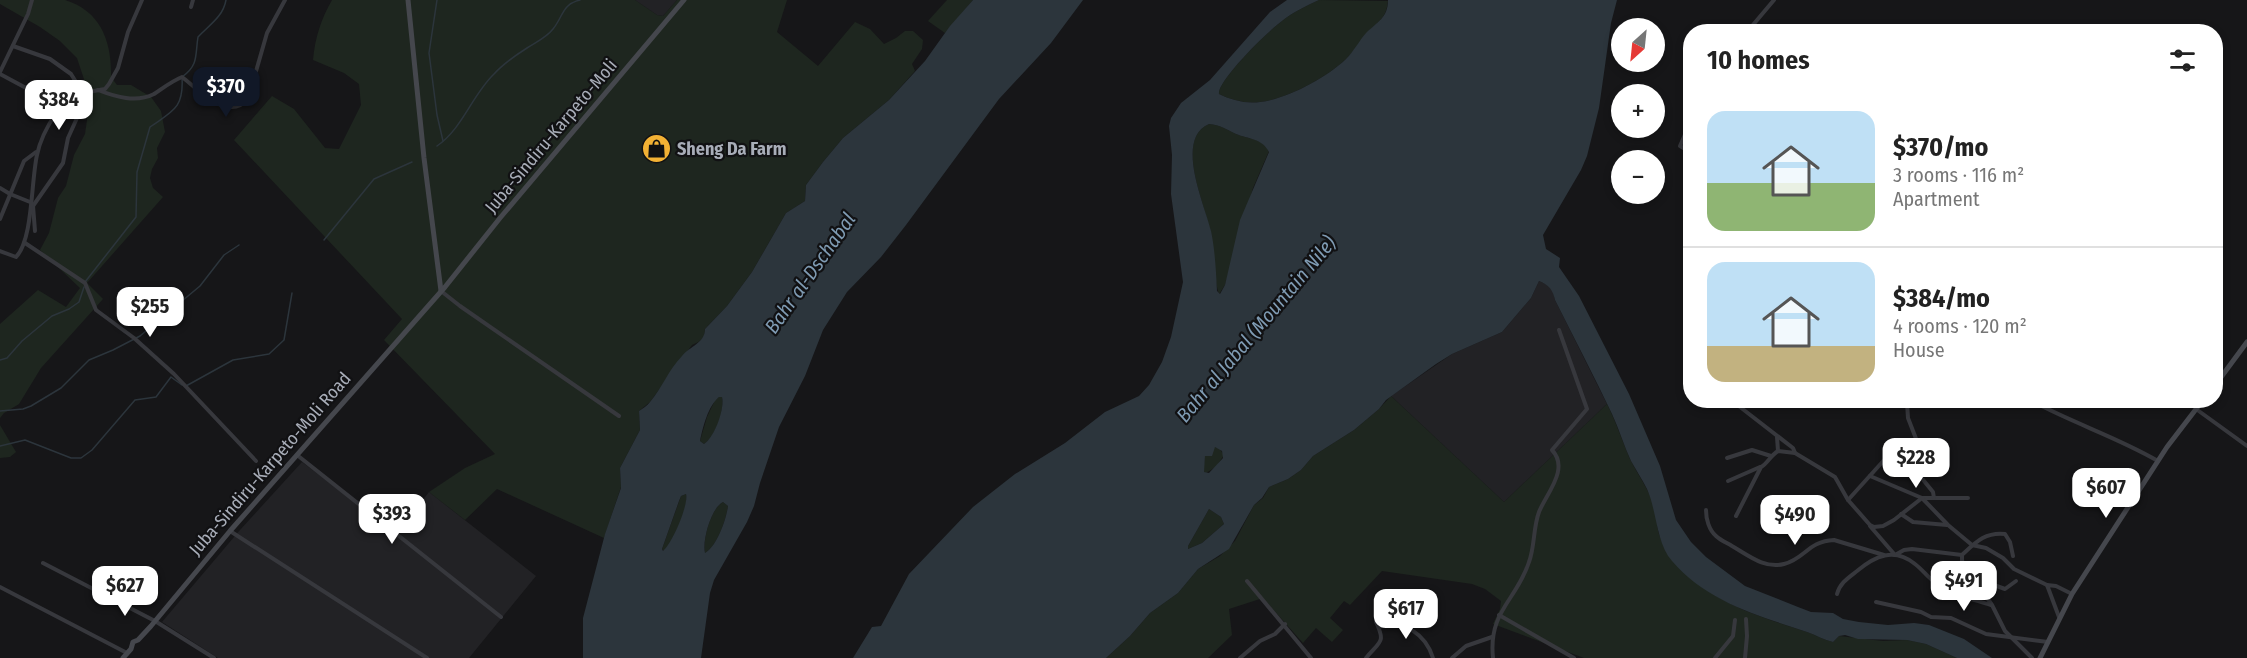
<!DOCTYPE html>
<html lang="en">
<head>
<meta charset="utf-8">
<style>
	:root { --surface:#fff; --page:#f2f2f2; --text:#222; --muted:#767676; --line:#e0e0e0; --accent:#111827 }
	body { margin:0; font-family:"Fira Sans Condensed",sans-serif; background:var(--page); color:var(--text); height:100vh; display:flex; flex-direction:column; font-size:22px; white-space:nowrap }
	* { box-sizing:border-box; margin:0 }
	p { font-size:20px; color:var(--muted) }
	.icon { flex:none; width:33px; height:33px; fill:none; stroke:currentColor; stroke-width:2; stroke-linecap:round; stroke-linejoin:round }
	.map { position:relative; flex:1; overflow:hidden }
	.panel { position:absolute; left:1683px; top:24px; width:540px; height:384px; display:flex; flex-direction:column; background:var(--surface); border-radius:24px; box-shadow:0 3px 9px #0003 }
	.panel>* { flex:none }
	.needle { width:39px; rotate:207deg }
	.fabs { position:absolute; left:1611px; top:18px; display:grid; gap:12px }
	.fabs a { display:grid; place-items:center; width:54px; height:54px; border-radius:50%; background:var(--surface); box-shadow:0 3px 9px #0003; font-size:30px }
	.price { position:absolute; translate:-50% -51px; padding:0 14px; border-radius:12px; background:#fff; color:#222; font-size:20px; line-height:39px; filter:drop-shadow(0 2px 3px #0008) }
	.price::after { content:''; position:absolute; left:50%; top:36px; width:18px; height:14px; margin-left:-9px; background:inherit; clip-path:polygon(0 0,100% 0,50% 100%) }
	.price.active { background:var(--accent); color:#fff }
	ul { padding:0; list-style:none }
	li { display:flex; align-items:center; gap:18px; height:150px; padding:0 24px }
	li+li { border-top:2px solid var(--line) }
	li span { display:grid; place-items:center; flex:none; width:168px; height:120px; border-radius:18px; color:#555 }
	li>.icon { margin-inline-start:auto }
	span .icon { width:72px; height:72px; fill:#fffc; stroke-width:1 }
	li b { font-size:26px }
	h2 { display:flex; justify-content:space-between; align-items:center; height:72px; padding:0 24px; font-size:26px }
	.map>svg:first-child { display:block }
	.built { fill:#222225 }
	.green { fill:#1e261f }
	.water { fill:#2c353c; fill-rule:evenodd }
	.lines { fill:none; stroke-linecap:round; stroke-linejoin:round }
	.stream { stroke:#2c353c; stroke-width:1.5 }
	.street { stroke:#37383d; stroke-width:4 }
	.secondary { stroke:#45474d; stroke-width:5 }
	.labels { text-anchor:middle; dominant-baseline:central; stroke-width:4.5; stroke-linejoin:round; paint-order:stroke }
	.street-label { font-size:18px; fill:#a8adb8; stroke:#111113 }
	.poi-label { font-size:18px; font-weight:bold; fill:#a8adb8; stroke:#111113; text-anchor:start }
	.water-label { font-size:20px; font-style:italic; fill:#7f9bb3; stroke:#111113 }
</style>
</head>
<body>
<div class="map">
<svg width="2247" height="658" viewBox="0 0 2247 658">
	<rect width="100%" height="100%" fill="#161618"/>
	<g class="built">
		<path d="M635 0H677L663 16 657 15Z"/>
		<path d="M1539 281 1546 284 1553 291 1555 300 1607 404 1504 502 1391 396 1452 354 1502 332 1531 298Z"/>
		<path d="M302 462 397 533 429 492 536 576 469 658H218L162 622 240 530Z"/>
	</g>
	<g class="green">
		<path d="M0 0C14 0 54 0 65 0 101 11 112 42 111 77L117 85H131L151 97 161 111 165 132 157 148 158 158 152 169 150 178 153 188 163 197 87 283 103 299 41 368 19 404 4 413 0 418V324L38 290 66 307 80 288 40 250 49 233 58 198 66 186 74 155 85 134 87 120 84 79 77 58 60 41 40 27 0 4Z"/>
		<path d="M332 0H635L657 15 663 16 677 0H787L777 32 818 66 855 22 870 29 884 44 896 38 905 31H913L923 40 922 49 912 64 915 71 889 100 843 138 823 162 806 185 805 201 786 213 752 272 727 306 705 329C705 339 701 341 692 345L650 402 639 411 640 430 620 468 621 487 604 538 497 489 465 520 429 492 465 468 495 454 384 340 402 319 234 140 272 96 294 109 325 148 339 149 361 105 359 84 344 73 313 60C315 38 321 19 332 0Z"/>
		<path d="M947 0H973L945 33 928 21Z"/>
		<path d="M1319 0 1388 1C1386 20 1378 21 1366 34 1359 42 1354 52 1346 59 1326 78 1287 99 1260 102 1246 104 1231 100 1219 94 1217 81 1269 30 1282 21 1293 12 1306 6 1319 0Z"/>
		<path d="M1209 124C1220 125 1226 129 1236 134 1248 139 1262 138 1269 151L1253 188 1225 285 1219 294C1215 285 1212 244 1210 230 1205 204 1174 139 1209 124Z"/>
		<path d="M1391 396 1504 502 1607 404C1616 422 1622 440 1630 459 1638 475 1649 490 1655 508 1658 518 1656 530 1661 539 1694 598 1748 613 1807 632 1816 635 1824 640 1833 642L1839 636 1883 641 1907 640 1926 644 1957 658H1584L1493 624 1500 609 1501 601 1485 589 1472 584 1382 571 1350 605 1344 601 1330 618 1343 630 1332 642 1316 628 1303 643 1263 598 1229 609 1232 635 1208 658H1106L1130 636 1150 613 1178 593 1198 569 1220 556 1235 541 1254 505 1263 498 1269 487 1288 479 1301 470 1313 456 1354 430 1379 409Z"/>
		<path d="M719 397H722C725 410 715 437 704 444L700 441 707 417 716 398Z"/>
		<path d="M0 425 16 452 10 457 0 458Z"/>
		<path d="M1215 447 1219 448 1224 455 1216 467 1206 473 1203 472 1205 456Z"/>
		<path d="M686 494C690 504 672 544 664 551L662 549 681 496Z"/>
		<path d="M723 502 728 506C726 520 717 546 705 553 702 541 711 508 723 502Z"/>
		<path d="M1209 509 1221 517 1224 524 1202 543 1188 549V546Z"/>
	</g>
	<g class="water">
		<path d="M973 0H1083L1051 43 999 99 906 225 881 257 847 292 823 330 805 376 779 427 760 483 754 506 747 522 714 580 710 593 701 658H583V618L605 534 621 488 620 468 640 430 639 411C643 408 647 406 650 402 662 388 669 369 682 356 690 346 705 343 705 329L727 306 752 272 786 213 805 201 806 185 823 162 843 138 889 100 925 61 950 26ZM719 397H722C725 409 714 438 704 444L700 441C703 427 708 406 719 397ZM686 494C689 504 672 544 663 551L662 549 679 501 681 496ZM723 502 728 506C726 520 717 546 705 553 702 541 711 508 723 502Z"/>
		<path d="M1287 0H1319C1306 6 1293 12 1282 21 1269 30 1217 81 1219 94 1231 100 1246 104 1260 102 1287 99 1326 78 1346 59 1354 51 1359 41 1366 33 1377 22 1388 18 1388 0H1617L1611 23 1599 108 1587 156 1581 170 1543 235 1546 249 1560 258 1559 267 1579 296 1629 394 1660 466 1676 520 1691 542 1706 557 1745 586 1798 607 1811 612 1833 613 1843 619 1859 622 1888 625 1914 623 1929 625 1964 639 1992 658H1957L1926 644 1907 640 1858 639 1845 635 1839 636 1833 642C1824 640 1816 635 1807 632 1759 616 1707 602 1672 561 1656 543 1657 511 1647 489 1642 479 1636 470 1631 461 1624 446 1619 429 1612 414 1594 376 1574 338 1555 300 1553 290 1549 285 1539 281L1531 298 1502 332 1452 354 1436 364 1386 400 1379 409 1354 430 1313 456 1301 470 1288 479 1269 487 1262 498 1254 505 1229 549 1198 569 1178 593 1150 613 1130 636 1106 658H853L872 627 881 626 909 574 973 507 1015 474 1065 443 1105 412 1139 396 1149 385 1162 362 1171 337 1183 282 1171 194 1172 155 1169 126 1171 118 1181 103 1210 80 1270 12ZM1209 124C1220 125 1226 129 1236 134 1248 139 1262 138 1269 152L1240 220 1225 285 1220 294 1217 291C1216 271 1215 250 1211 231 1205 205 1174 139 1209 124ZM1215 447 1222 451 1223 458 1209 473 1204 472 1205 456H1212ZM1209 509 1221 517 1224 524 1202 543 1188 549V546Z"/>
	</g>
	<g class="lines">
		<g class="stream">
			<path d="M437 0 429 53 437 115 443 141"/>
			<path d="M437 146C463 128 472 95 494 74 503 64 516 55 527 48 536 42 546 38 553 29 563 17 562 4 580 0"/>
			<path d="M324 240 374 179 412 162"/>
			<path d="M85 282 136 217 137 172 150 127C173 111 184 108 182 77 199 65 195 55 198 37 209 25 223 17 226 0"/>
			<path d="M0 360 7 358 22 341 52 316 69 309 79 302 84 287"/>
			<path d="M186 386 233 360 269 354 284 340 292 293"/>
			<path d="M0 411 23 409 31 406 61 388 89 360 113 350 140 336 200 286 224 255 239 245"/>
			<path d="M0 446 25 440 71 458H81L92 450 135 400 156 397 171 377 182 385"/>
		</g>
		<g class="street">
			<path d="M191 7 193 0"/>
			<path d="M1747 32 1774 0"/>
			<path d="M13 46 50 59 71 74 76 82 77 118 68 138 63 163 33 206 35 231"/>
			<path d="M0 72 28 14 32 0"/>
			<path d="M0 74 67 110"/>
			<path d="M98 90C116 97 136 103 154 94 163 88 172 81 182 77 199 90 228 122 248 99L267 33 285 0"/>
			<path d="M77 94 105 89 109 84 118 68 128 32 142 0"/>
			<path d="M1690 123 1680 146 1690 152"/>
			<path d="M0 188 10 194 30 202"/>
			<path d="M0 219 24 161 36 152"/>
			<path d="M1690 237 1685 271 1690 296"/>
			<path d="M25 243 85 283 96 310 134 338 174 374 256 461"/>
			<path d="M0 251 16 257C33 240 31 181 37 155 40 140 48 125 56 113"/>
			<path d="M441 291 460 306 619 416"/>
			<path d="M1731 400 1793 448 1795 453 1835 477 1848 500 1870 525 1874 527 1883 526 1894 520 1922 498H1968"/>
			<path d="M2030 400C2072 423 2117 437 2158 461"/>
			<path d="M1907 403 1908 418 1920 449 1918 462 1920 476 1933 492 1934 498"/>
			<path d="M2196 409 2247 446"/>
			<path d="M1777 437 1778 451"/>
			<path d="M297 455 501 617"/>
			<path d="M1727 458 1752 450 1771 456"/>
			<path d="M1870 476 1922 498 1948 525 1972 545 1986 548 2003 558 2014 569 2047 585"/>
			<path d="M1728 481 1760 467"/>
			<path d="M1848 500 1895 448"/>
			<path d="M1706 510C1706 519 1709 530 1716 536 1720 540 1727 543 1732 546 1748 555 1764 569 1784 564 1805 559 1808 541 1834 540L1884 555"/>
			<path d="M1901 514 1913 522 1947 525"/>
			<path d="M1736 516 1761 467C1768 463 1770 456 1778 451L1795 453"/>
			<path d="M1870 526 1895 555 1904 550 1912 549 1962 555"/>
			<path d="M230 531 427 658"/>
			<path d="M2013 556 2010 542 2005 534C1985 532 1976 542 1962 555V561L1992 605 2005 631 2032 658"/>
			<path d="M43 563 155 621 214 658"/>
			<path d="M1247 581 1311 658"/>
			<path d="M0 587 127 653"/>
			<path d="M1837 594C1840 583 1848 578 1857 571 1875 556 1894 547 1915 564 1923 570 1928 578 1936 583 1956 596 1969 598 1991 605"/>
			<path d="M1973 599 1994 585 2005 589 2016 581"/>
			<path d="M1876 602 1921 612 1931 617 1951 618 1986 634 2048 642"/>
			<path d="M1499 615 1574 658"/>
			<path d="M2059 617 2047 585 2056 586 2072 594"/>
			<path d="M1379 627C1402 617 1426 635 1433 658"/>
			<path d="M1240 658 1260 641 1275 634 1285 624"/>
			<path d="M1366 658C1380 641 1386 643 1376 622"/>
			<path d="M1452 658 1466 646 1492 637"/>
			<path d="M1493 658C1488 611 1517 600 1529 562 1535 546 1533 528 1539 512 1546 494 1570 469 1552 450L1587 409 1559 330"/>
			<path d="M1715 658 1733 636 1735 620"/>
			<path d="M1745 658 1747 636 1746 619"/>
		</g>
		<g class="secondary">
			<path d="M408 0 424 158 441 291"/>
			<path d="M2216 384 2247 342"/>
			<path d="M123 658 131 649 133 642 138 640 151 626 230 531 445 287 500 218 684 0"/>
			<path d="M2040 658 2072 594 2167 447 2203 400"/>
		</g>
	</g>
	<defs>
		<symbol id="shop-disc" viewBox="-11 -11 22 22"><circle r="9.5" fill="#f2b134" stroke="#111113"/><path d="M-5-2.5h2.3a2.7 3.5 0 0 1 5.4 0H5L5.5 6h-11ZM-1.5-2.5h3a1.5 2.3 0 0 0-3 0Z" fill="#111"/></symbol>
	</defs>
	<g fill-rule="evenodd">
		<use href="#shop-disc" x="640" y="132" width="33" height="33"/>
	</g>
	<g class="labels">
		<g class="street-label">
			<text transform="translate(551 136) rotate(-50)">Juba-Sindiru-Karpeto-Moli</text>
			<text transform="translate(270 464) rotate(-49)">Juba-Sindiru-Karpeto-Moli Road</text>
		</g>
		<g class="poi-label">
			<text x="677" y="149">Sheng Da Farm</text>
		</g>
		<g class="water-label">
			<text transform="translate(810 273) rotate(-55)">Bahr al-Dschabal</text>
			<text transform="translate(1256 329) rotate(-50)">Bahr al Jabal (Mountain Nile)</text>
		</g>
	</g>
</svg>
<div class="fabs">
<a><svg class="needle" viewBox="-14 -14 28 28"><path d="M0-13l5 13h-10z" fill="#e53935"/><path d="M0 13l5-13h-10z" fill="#767676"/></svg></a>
<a>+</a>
<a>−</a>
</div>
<b class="price active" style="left:226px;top:118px">$370</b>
<b class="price" style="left:59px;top:131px">$384</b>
<b class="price" style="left:150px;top:338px">$255</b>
<b class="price" style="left:1916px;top:489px">$228</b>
<b class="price" style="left:2106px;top:519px">$607</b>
<b class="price" style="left:392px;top:545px">$393</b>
<b class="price" style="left:1795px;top:546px">$490</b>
<b class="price" style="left:1964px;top:612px">$491</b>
<b class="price" style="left:125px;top:617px">$627</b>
<b class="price" style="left:1406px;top:640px">$617</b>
<section class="panel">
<h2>10 homes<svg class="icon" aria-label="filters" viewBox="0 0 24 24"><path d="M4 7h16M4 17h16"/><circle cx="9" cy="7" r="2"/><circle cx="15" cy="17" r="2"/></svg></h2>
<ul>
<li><span style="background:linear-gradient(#bfe0f5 60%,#8fb573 0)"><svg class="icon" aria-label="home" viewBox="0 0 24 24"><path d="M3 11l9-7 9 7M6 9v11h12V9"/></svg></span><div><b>$370/mo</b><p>3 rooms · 116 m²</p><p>Apartment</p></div></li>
<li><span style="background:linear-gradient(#bfe0f5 70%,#c2b280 0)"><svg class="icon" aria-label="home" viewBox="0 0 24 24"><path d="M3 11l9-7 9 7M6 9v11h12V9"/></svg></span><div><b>$384/mo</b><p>4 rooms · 120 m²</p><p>House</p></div></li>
</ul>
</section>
</div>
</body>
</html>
